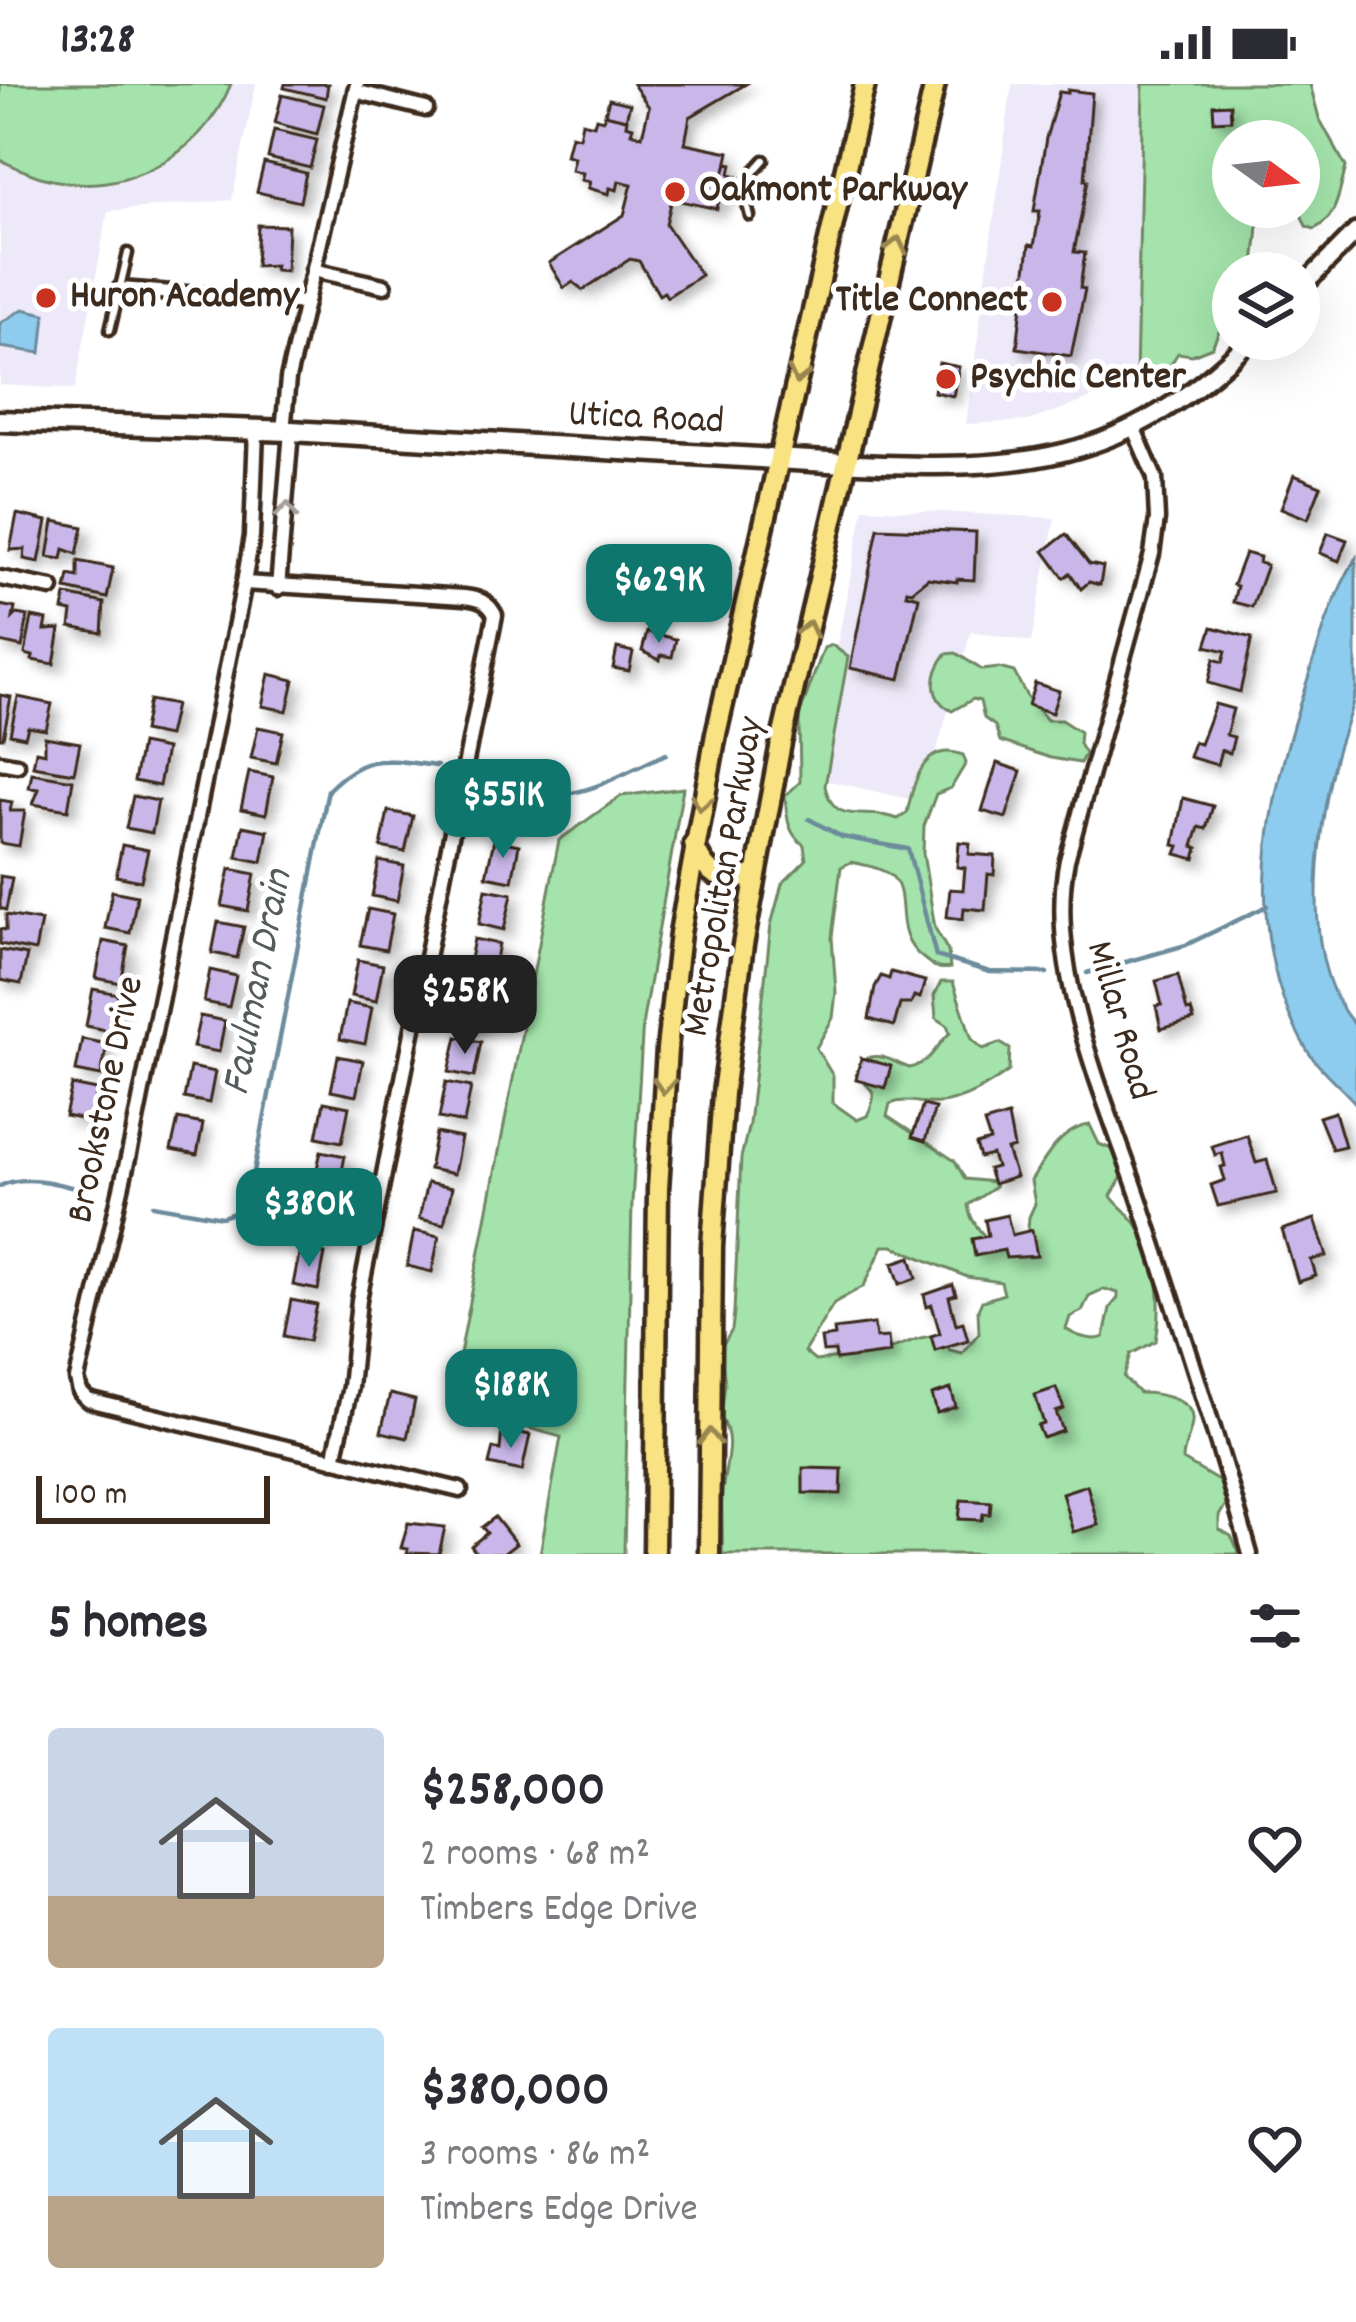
<!DOCTYPE html>
<html lang="en">
<head>
<meta charset="utf-8">
<style>
	:root { --surface:#fff; --page:#f2f2f3; --text:#2b2b33; --muted:#7c7c81; --accent:#0f766e }
	body { margin:0; font-family:Dekko,sans-serif; background:var(--page); color:var(--text); height:100vh; display:flex; flex-direction:column; font-size:45px; white-space:nowrap }
	* { box-sizing:border-box; margin:0 }
	p { font-size:39px; color:var(--muted) }
	.icon { flex:none; width:66px; height:66px; fill:none; stroke:currentColor; stroke-width:2; stroke-linecap:round; stroke-linejoin:round }
	.map { position:relative; height:1470px; overflow:hidden }
	.sheet { display:flex; flex-direction:column; background:var(--surface); flex:1 }
	.sheet>* { flex:none }
	.needle { width:78px; rotate:105deg }
	.tools { position:absolute; left:1212px; top:36px; display:grid; gap:24px }
	.tools a { display:grid; place-items:center; width:108px; height:108px; border-radius:50%; background:var(--surface); box-shadow:0 12px 48px #0002; font-size:60px }
	.scale { position:absolute; left:36px; bottom:30px; width:234px; box-sizing:border-box; padding-left:12px; border:6px solid #3b2a1e; border-top:0; font-size:33px; line-height:42px; white-space:nowrap; color:#3b2a1e; -webkit-text-stroke:9px #fff; paint-order:stroke }
	.price { position:absolute; translate:-50% -102px; padding:0 27px; border-radius:24px; background:var(--accent); color:#fff; font-size:39px; line-height:78px; filter:drop-shadow(0 3px 6px #0008) }
	.price::after { content:''; position:absolute; left:50%; top:72px; width:36px; height:27px; margin-left:-18px; background:inherit; clip-path:polygon(0 0,100% 0,50% 100%) }
	.price.current { background:#222; color:#fff }
	ul { padding:0; list-style:none }
	li { display:flex; align-items:center; gap:36px; height:300px; padding:0 48px }
	li span { display:grid; place-items:center; flex:none; width:336px; height:240px; border-radius:12px; color:#555 }
	li>.icon { margin-inline-start:auto }
	span .icon { width:144px; height:144px; fill:#fffc; stroke-width:1 }
	li b { font-size:51px }
	h2 { display:flex; justify-content:space-between; align-items:center; height:144px; padding:0 48px; font-size:51px }
	.status { display:flex; justify-content:space-between; align-items:center; height:84px; padding:0 60px; background:var(--surface); direction:ltr }
	.status svg { height:33px; fill:currentColor }
	.map>svg:first-child { display:block }
	.built { fill:#eee9f8 }
	.green { fill:#a4e4ac; stroke:#708765; stroke-width:3; fill-rule:evenodd }
	.water { fill:#8dccee; stroke:#6c8b9b; stroke-width:3 }
	.lines { fill:none; stroke-linecap:round; stroke-linejoin:round }
	.stream { stroke:#6c8b9b; stroke-width:4.5 }
	.building { fill:#c8b7e8; stroke:#3b2a1e; stroke-width:3; filter:url(#shadow) }
	.service-casing { stroke:#3b2a1e; stroke-width:15 }
	.minor-casing { stroke:#3b2a1e; stroke-width:21 }
	.tertiary-casing { stroke:#3b2a1e; stroke-width:24 }
	.secondary-casing { stroke:#3b2a1e; stroke-width:27 }
	.primary-casing { stroke:#3b2a1e; stroke-width:27 }
	.service { stroke:#fff; stroke-width:6 }
	.minor { stroke:#fff; stroke-width:12 }
	.tertiary { stroke:#fff; stroke-width:15 }
	.secondary { stroke:#fff; stroke-width:18 }
	.primary { stroke:#f8e281; stroke-width:18 }
	.oneway { stroke:#9a8650 }
	.oneway2 { stroke:#a79f9a }
	.poi-dot { fill:#c8321e; stroke:#fff; stroke-width:4.5 }
	.labels { text-anchor:middle; dominant-baseline:central; stroke-width:10; stroke-linejoin:round; paint-order:stroke }
	.poi-label { font-size:39px; font-weight:bold; fill:#3b2a1e; stroke:#fff; text-anchor:start }
	.street-label { font-size:39px; fill:#3b2a1e; stroke:#fff }
	.water-label { font-size:42px; font-style:italic; fill:#545b5c; stroke:#fff }
</style>
</head>
<body>
<div class="status"><b>13:28</b><svg viewBox="0 0 49 12"><path d="M0 12V9h3v3zM5 12V6h3v6zM10 12V3h3v9zM15 12V0h3v12zM26 1h20v11H26zM47 4h2v5h-2z"/></svg></div>
<div class="map">
<svg width="1356" height="1470" viewBox="0 0 1356 1470">
	<defs>
		<filter id="shadow"><feDropShadow dx="7" dy="7" stdDeviation="6" flood-color="#0004"/></filter>
	</defs>
	<rect width="100%" height="100%" fill="#fff"/>
	<filter id="ink" filterUnits="userSpaceOnUse"><feTurbulence type="fractalNoise" baseFrequency=".00833" numOctaves="2"/><feDisplacementMap in="SourceGraphic" scale="24" xChannelSelector="R" yChannelSelector="G"/><feConvolveMatrix kernelMatrix="1 2 1 2 8 2 1 2 1" color-interpolation-filters="sRGB"/></filter>
	<g filter="url(#ink)">
		<g class="built">
			<path d="M0 0H256L232 116 108 127 75 305 0 301Z"/>
			<path d="M1012 0H1143L1136 293 1082 318 1028 337 966 340Z"/>
			<path d="M864 424 1055 434 1031 558 971 547 922 718 811 693Z"/>
		</g>
		<g class="green">
			<path d="M0 0H231C201 73 123 115 44 94 29 90 14 82 0 76Z"/>
			<path d="M1143 0H1310L1319 34 1346 83C1339 107 1338 134 1314 145L1306 142 1298 123 1299 57H1262L1250 52 1244 57H1233V123H1254C1263 147 1252 165 1255 189H1233V237L1221 243 1212 263 1192 271 1178 269C1162 294 1168 293 1136 293Z"/>
			<path d="M832 561 848 573 825 702C835 745 866 722 898 735L907 729C913 700 923 656 963 671L966 679 951 704 936 710 924 742 923 769 935 844 948 867 950 884C938 886 934 883 924 875 892 852 909 816 895 796 887 784 863 781 851 778L841 783 832 853 836 908 833 934 816 964 833 992V1019L857 1036 867 1032C880 1004 872 1009 856 990L861 976C881 967 890 977 909 984 933 978 934 963 950 949L947 941 936 934 934 912 941 898H953L972 955 983 965 1000 959 1010 965 1009 987C989 1001 963 1018 938 1019 921 1021 908 1013 890 1020L887 1032 955 1077 965 1095 993 1098 995 1103 968 1121C970 1140 990 1162 1009 1168L1027 1156 1029 1133 1035 1120 1031 1097C1045 1074 1062 1044 1090 1041L1099 1060 1124 1070 1126 1086 1111 1112C1118 1123 1129 1128 1137 1141 1159 1176 1163 1216 1156 1257L1131 1270 1124 1293 1139 1309C1156 1309 1195 1314 1192 1338 1191 1351 1183 1362 1183 1376L1220 1398 1226 1420 1219 1432V1445L1231 1452 1240 1470H722C723 1450 721 1430 722 1411 723 1387 737 1356 721 1334L725 1299 720 1266 732 1246 734 1228 741 1074 749 1040 771 841 782 800 806 776 804 761C787 749 787 733 785 712L800 698 799 632 824 564ZM883 1162H893L967 1193 1001 1198 1004 1210 982 1217 978 1226 979 1249 962 1269 950 1266 941 1252C925 1250 909 1258 895 1263 878 1270 834 1275 815 1277L804 1268 834 1219 864 1202ZM1104 1205 1118 1209V1214L1110 1224 1104 1253C1094 1258 1075 1252 1066 1245L1070 1233 1082 1227 1089 1212Z"/>
			<path d="M956 569 982 586 999 584 1014 588 1027 613 1047 636H1061L1080 648 1079 660 1085 670 1080 679 1051 674 1000 657 995 642 984 634 980 617 973 615 952 627C928 614 931 590 946 570Z"/>
			<path d="M683 704 643 936 632 1119 624 1470H540L561 1353 450 1322 559 756 621 712Z"/>
		</g>
		<g class="water">
			<path d="M23 225 45 230 41 269 0 263V239Z"/>
			<path d="M1356 474C1356 516 1356 562 1356 604 1353 626 1341 651 1335 675 1317 750 1298 881 1356 942V1020C1341 1002 1319 986 1307 966 1242 856 1264 733 1300 619 1317 568 1328 520 1356 474Z"/>
		</g>
		<g class="lines">
			<g class="stream">
				<path d="M490 696C573 726 591 704 666 670"/>
				<path d="M809 735 842 753 908 765 936 872 990 888 1047 889"/>
				<path d="M1087 889 1186 861 1267 822"/>
				<path d="M0 1102C26 1089 59 1100 86 1107"/>
				<path d="M153 1121 222 1133 247 1124 328 706C367 667 386 676 437 682"/>
			</g>
		</g>
		<g class="building">
			<path d="M285 0H328L326 14 284 4Z"/>
			<path d="M633 0H746L690 33 685 59 729 68 717 125 672 115 666 140 701 191 667 213 664 208 659 211 639 177 630 175 583 206 573 198 564 204 549 179 624 131 632 100 619 97 617 106 610 104 609 110 588 104 590 98 581 96 583 89 571 86 574 73 566 71 571 51 579 53 582 38 594 41 596 34 603 36 605 30 627 35 626 41 633 43 631 49 642 52 649 23Z"/>
			<path d="M1068 6 1092 9 1085 96H1088L1074 168 1085 169 1080 204 1085 205 1071 272 1017 264 1029 161 1034 162 1040 127H1034L1046 54 1059 8 1068 9Z"/>
			<path d="M282 11 324 21 317 50 275 39Z"/>
			<path d="M609 15 630 20 626 35 605 30Z"/>
			<path d="M1230 20 1231 36 1214 37 1213 21Z"/>
			<path d="M274 46 317 56 310 84 268 74Z"/>
			<path d="M264 79 306 89 300 118 257 108Z"/>
			<path d="M727 79 732 80 730 90 737 92 734 108 726 107 724 117 718 116Z"/>
			<path d="M258 141 288 142 286 187 274 186 275 181 256 182Z"/>
			<path d="M939 279 959 283 953 312 934 308Z"/>
			<path d="M1294 391 1321 402 1308 435 1281 424Z"/>
			<path d="M17 430 47 437 39 478 24 475 25 465 10 466Z"/>
			<path d="M54 437 83 443 77 470 64 465 62 475 48 473Z"/>
			<path d="M878 444 976 448 974 496 957 495V498L928 494 912 507 907 506 906 510 919 513 900 595 850 584Z"/>
			<path d="M1328 449 1347 456 1339 477 1320 469Z"/>
			<path d="M1066 450 1089 480 1103 483 1100 501 1089 498 1081 505 1070 489 1064 494 1044 467Z"/>
			<path d="M1245 469 1260 473 1259 479 1267 481 1252 523 1233 518 1237 502 1233 501Z"/>
			<path d="M78 477 113 484 107 514 66 505 69 491 78 493Z"/>
			<path d="M66 511 104 519 102 549 70 543 72 528 63 526Z"/>
			<path d="M0 521 15 524 13 534 17 530 28 532 22 563 0 558Z"/>
			<path d="M32 533 47 536 45 546 60 545 54 580 32 576 33 572 25 570Z"/>
			<path d="M1212 543 1252 554 1240 608 1208 599 1214 575 1223 578 1226 567 1206 562Z"/>
			<path d="M647 548 676 555 672 573 661 571 660 576 642 567Z"/>
			<path d="M617 564 633 568 629 587 613 584Z"/>
			<path d="M269 590 294 596 287 627 262 622Z"/>
			<path d="M1035 599 1059 607 1052 629 1028 621Z"/>
			<path d="M0 611 11 613 3 654H0Z"/>
			<path d="M18 613 52 620 46 646 28 643 25 653 10 650Z"/>
			<path d="M149 616 175 621 168 652 143 647Z"/>
			<path d="M1215 620 1233 625 1226 651 1234 653 1230 669 1221 666 1217 681 1189 673 1194 658 1200 660Z"/>
			<path d="M258 643 283 648 276 679 251 674Z"/>
			<path d="M45 653 80 659 74 689 33 682 36 667 45 669Z"/>
			<path d="M141 660 166 665 159 702 134 697Z"/>
			<path d="M997 679 1021 687 1006 734 982 727Z"/>
			<path d="M249 688 273 693 266 730 241 725Z"/>
			<path d="M32 689 73 696 68 726 33 720 39 705 29 704Z"/>
			<path d="M133 712 158 717 152 749 126 744Z"/>
			<path d="M1183 714 1213 722 1206 745 1199 743 1193 762 1198 764 1195 775 1176 770 1179 762 1174 761Z"/>
			<path d="M0 716 12 718 10 727H25L19 762 0 759Z"/>
			<path d="M388 727 413 732 405 768 381 763Z"/>
			<path d="M243 742 268 747 262 778 237 773Z"/>
			<path d="M494 756 519 761 512 797 486 792Z"/>
			<path d="M959 758 970 759 969 770 995 772 994 791 988 790 985 826 964 824 963 835 947 833 950 805 963 806 965 784 957 783Z"/>
			<path d="M122 761 148 766 141 797 116 792Z"/>
			<path d="M379 777 404 782 397 817 372 812Z"/>
			<path d="M230 785 255 790 248 827 222 822Z"/>
			<path d="M0 792 12 794 6 826 0 824Z"/>
			<path d="M486 805 512 810 504 846 479 840Z"/>
			<path d="M112 807 137 812 130 849 105 844Z"/>
			<path d="M368 825 393 830 386 866 360 861Z"/>
			<path d="M6 831 41 837 35 867 0 860V845L6 846Z"/>
			<path d="M218 838 244 843 237 874 212 869Z"/>
			<path d="M474 855 499 860 492 895 467 890Z"/>
			<path d="M103 857 128 862 121 899 96 894Z"/>
			<path d="M0 866 27 871 21 900 0 896Z"/>
			<path d="M358 876 383 881 376 917 351 912Z"/>
			<path d="M210 886 236 892 229 923 204 918Z"/>
			<path d="M891 888 925 897 920 914 914 912 911 920H900L894 942 869 935 875 903 881 892 889 895Z"/>
			<path d="M1178 891 1187 927 1191 926 1194 936 1161 945 1156 922 1162 921 1156 897Z"/>
			<path d="M93 905 118 910 111 947 86 942Z"/>
			<path d="M464 905 488 910 481 946 456 940Z"/>
			<path d="M347 919 372 924 365 960 340 955Z"/>
			<path d="M200 932 225 937 219 968 193 963Z"/>
			<path d="M457 953 481 958 474 993 449 988Z"/>
			<path d="M82 955 107 960 101 992 76 987Z"/>
			<path d="M338 972 363 977 356 1012 331 1007Z"/>
			<path d="M861 974 891 982 885 1004 856 996Z"/>
			<path d="M190 983 215 988 209 1019 184 1014Z"/>
			<path d="M446 998 471 1003 464 1039 439 1034Z"/>
			<path d="M72 1001 97 1006 91 1037 65 1032Z"/>
			<path d="M324 1018 349 1023 342 1058 317 1053Z"/>
			<path d="M923 1021 935 1024 925 1057 912 1053Z"/>
			<path d="M1335 1028 1345 1062 1332 1065 1319 1033Z"/>
			<path d="M1008 1032 1014 1064 1007 1066 1016 1093 993 1100 988 1085 996 1083 992 1071 980 1074 976 1061 990 1057 984 1039Z"/>
			<path d="M178 1035 203 1040 197 1071 171 1066Z"/>
			<path d="M436 1049 461 1054 454 1090 429 1085Z"/>
			<path d="M1247 1051 1256 1079 1267 1076 1277 1109 1218 1122 1211 1101 1225 1096 1221 1083 1225 1082 1222 1069 1215 1071 1212 1062Z"/>
			<path d="M321 1067 345 1072 338 1107 313 1102Z"/>
			<path d="M427 1099 452 1104 444 1140 419 1135Z"/>
			<path d="M310 1117 335 1122 328 1158 303 1152Z"/>
			<path d="M1007 1131 1012 1151 1032 1146 1037 1172 1006 1174 1004 1166 975 1172 972 1155 988 1152 985 1136Z"/>
			<path d="M1315 1135 1327 1172 1311 1176 1316 1192 1298 1198 1282 1146Z"/>
			<path d="M414 1147 439 1152 432 1188 407 1182Z"/>
			<path d="M300 1165 325 1170 318 1206 293 1201Z"/>
			<path d="M911 1173 917 1194 900 1200 893 1179Z"/>
			<path d="M953 1201 956 1211 949 1213 956 1240 963 1238 968 1256 935 1266 931 1252 940 1249 932 1221 927 1223 924 1211Z"/>
			<path d="M291 1216 317 1221 309 1257 284 1252Z"/>
			<path d="M874 1240 876 1254 888 1253 890 1269 836 1276 835 1267 823 1268 821 1254 835 1252 834 1245Z"/>
			<path d="M1056 1304 1064 1325 1056 1328 1063 1347 1043 1354 1038 1342 1044 1340 1035 1311Z"/>
			<path d="M951 1305 956 1323 937 1329 932 1311Z"/>
			<path d="M390 1310 415 1316 407 1354 381 1348Z"/>
			<path d="M502 1345 530 1351 522 1387 489 1380 493 1364 500 1366Z"/>
			<path d="M803 1384 842 1385 841 1410 803 1409Z"/>
			<path d="M1087 1401 1098 1441 1073 1448 1062 1409Z"/>
			<path d="M961 1416 991 1418 990 1430H983L982 1436 959 1435Z"/>
			<path d="M495 1433 516 1460 503 1470H477L471 1462 487 1449 482 1443Z"/>
			<path d="M408 1439 445 1443 439 1470 407 1469 408 1465 401 1464Z"/>
		</g>
		<g class="lines">
			<defs>
				<g id="service">
					<path d="M750 132C742 105 744 97 764 76"/>
					<path d="M110 246 128 169"/>
				</g>
				<g id="minor">
					<path d="M355 7 426 25"/>
					<path d="M313 186 384 202"/>
					<path d="M120 205 306 219"/>
					<path d="M1134 345 1155 394 1157 435 1152 470 1067 776C1044 886 1110 1024 1144 1129 1181 1242 1218 1355 1250 1470"/>
					<path d="M256 346 252 452 244 499 132 1057 77 1295 80 1308 88 1316 460 1406"/>
					<path d="M283 347 288 295 357 0"/>
					<path d="M0 494 52 504"/>
					<path d="M244 499 464 513C479 515 488 517 495 531L359 1216 350 1303 334 1376"/>
					<path d="M278 504 291 347"/>
					<path d="M0 678 17 681"/>
				</g>
				<g id="tertiary">
					<path d="M1299 206 1356 148"/>
					<path d="M846 379C1018 387 1123 383 1251 255"/>
				</g>
				<path id="secondary" d="M0 337 291 347 846 379"/>
				<g id="primary">
					<path d="M694 760C704 791 724 802 755 790"/>
					<path d="M654 1470 658 1105 667 965 680 849 716 650 865 0"/>
					<path d="M709 1470 712 1162 723 1009 743 861 781 659 935 0"/>
				</g>
			</defs>
			<use href="#service" class="service-casing"/>
			<use href="#minor" class="minor-casing"/>
			<use href="#tertiary" class="tertiary-casing"/>
			<use href="#secondary" class="secondary-casing"/>
			<use href="#primary" class="primary-casing"/>
			<use href="#service" class="service"/>
			<use href="#minor" class="minor"/>
			<use href="#tertiary" class="tertiary"/>
			<use href="#secondary" class="secondary"/>
			<use href="#primary" class="primary"/>
		</g>
		<defs><path id="oneway-chevron" d="M-2-3.5L2.5 0L-2 3.5" fill="none" stroke-width="1.6" stroke-linecap="round" stroke-linejoin="round" transform="scale(3)"/></defs>
		<g class="oneway">
			<use href="#oneway-chevron" transform="translate(897 161) rotate(-77)"/>
			<use href="#oneway-chevron" transform="translate(798 292) rotate(103)"/>
			<use href="#oneway-chevron" transform="translate(808 545) rotate(-77)"/>
			<use href="#oneway-chevron" transform="translate(701 719) rotate(101)"/>
			<use href="#oneway-chevron" transform="translate(664 1002) rotate(94)"/>
			<use href="#oneway-chevron" transform="translate(710 1353) rotate(-90)"/>
		</g>
		<use class="oneway2" href="#oneway-chevron" transform="translate(287 426) rotate(-86)"/>
	</g>
	<g class="poi-dot">
		<circle cx="675" cy="108" r="12"/>
		<circle cx="46" cy="214" r="12"/>
		<circle cx="1052" cy="218" r="12"/>
		<circle cx="946" cy="295" r="12"/>
	</g>
	<g class="labels">
		<g class="poi-label">
			<text x="699" y="108">Oakmont Parkway</text>
			<text x="70" y="214">Huron Academy</text>
			<text x="1028" y="218" text-anchor="end">Title Connect</text>
			<text x="970" y="295">Psychic Center</text>
		</g>
		<g class="street-label">
			<text transform="translate(646 336) rotate(3)">Utica Road</text>
			<text transform="translate(726 793) rotate(-80)">Metropolitan Parkway</text>
			<text transform="translate(1118 937) rotate(74)">Millar Road</text>
			<text transform="translate(108 1016) rotate(-78)">Brookstone Drive</text>
		</g>
		<g class="water-label">
			<text transform="translate(260 899) rotate(-79)">Faulman Drain</text>
		</g>
	</g>
</svg>
<div class="tools">
<a><svg class="needle" viewBox="-14 -14 28 28"><path d="M0-13l5 13h-10z" fill="#e53935"/><path d="M0 13l5-13h-10z" fill="#7c7c81"/></svg></a>
<a><svg class="icon" aria-label="layers" viewBox="0 0 24 24"><path d="M12 4l9 5-9 5-9-5zM3 14l9 5 9-5"/></svg></a>
</div>
<div class="scale">100 m</div>
<b class="price" style="left:659px;top:562px">$629K</b>
<b class="price" style="left:503px;top:777px">$551K</b>
<b class="price current" style="left:465px;top:973px">$258K</b>
<b class="price" style="left:309px;top:1186px">$380K</b>
<b class="price" style="left:511px;top:1367px">$188K</b>
</div>
<section class="sheet">
<h2>5 homes<svg class="icon" aria-label="filters" viewBox="0 0 24 24"><path d="M4 7h16M4 17h16"/><circle cx="9" cy="7" r="2"/><circle cx="15" cy="17" r="2"/></svg></h2>
<ul>
<li><span style="background:linear-gradient(#c9d6e8 70%,#b9a48a 0)"><svg class="icon" aria-label="home" viewBox="0 0 24 24"><path d="M3 11l9-7 9 7M6 9v11h12V9"/></svg></span><div><b>$258,000</b><p>2 rooms · 68 m²</p><p>Timbers Edge Drive</p></div><svg class="icon" aria-label="heart" viewBox="0 0 24 24"><path d="M12 20l-8-8c-3-5 5-10 8-4 3-6 11-1 8 4z"/></svg></li>
<li><span style="background:linear-gradient(#bfe0f5 70%,#b9a48a 0)"><svg class="icon" aria-label="home" viewBox="0 0 24 24"><path d="M3 11l9-7 9 7M6 9v11h12V9"/></svg></span><div><b>$380,000</b><p>3 rooms · 86 m²</p><p>Timbers Edge Drive</p></div><svg class="icon" aria-label="heart" viewBox="0 0 24 24"><path d="M12 20l-8-8c-3-5 5-10 8-4 3-6 11-1 8 4z"/></svg></li>
</ul>
</section>
</body>
</html>
